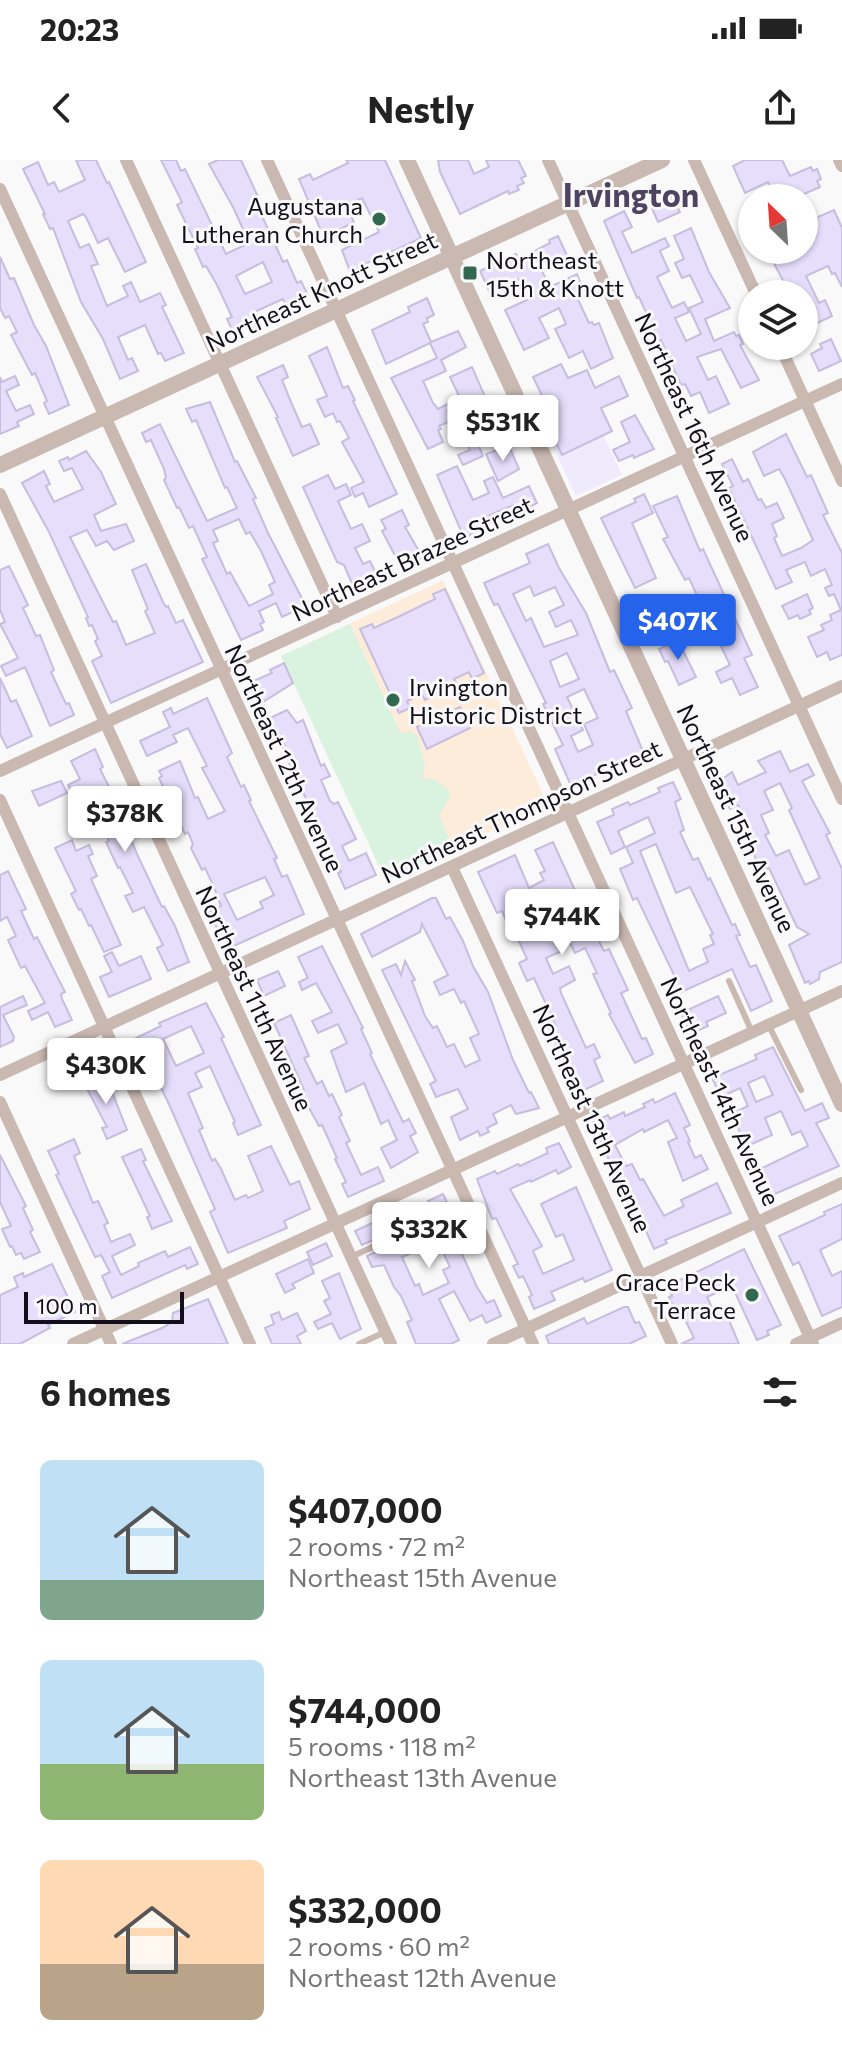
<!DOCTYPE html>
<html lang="en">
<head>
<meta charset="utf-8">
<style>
	:root { --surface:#fff; --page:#f2f2f2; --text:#222; --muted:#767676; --accent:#2563eb }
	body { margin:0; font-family:Commissioner,sans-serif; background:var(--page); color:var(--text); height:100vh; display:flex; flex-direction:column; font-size:30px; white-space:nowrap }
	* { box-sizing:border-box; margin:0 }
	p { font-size:26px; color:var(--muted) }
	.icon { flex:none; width:44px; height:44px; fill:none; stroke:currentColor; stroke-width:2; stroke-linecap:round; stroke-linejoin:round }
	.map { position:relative; height:1184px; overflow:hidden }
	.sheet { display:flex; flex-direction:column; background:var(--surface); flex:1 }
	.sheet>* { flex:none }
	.needle { width:52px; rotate:335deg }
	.controls { position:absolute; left:738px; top:24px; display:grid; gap:16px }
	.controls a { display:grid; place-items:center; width:80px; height:80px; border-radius:50%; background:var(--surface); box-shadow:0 2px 6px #0004; font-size:40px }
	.scale { position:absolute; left:24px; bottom:20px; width:160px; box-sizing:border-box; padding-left:8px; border:4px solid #120f1b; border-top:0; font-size:22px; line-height:28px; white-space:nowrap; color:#120f1b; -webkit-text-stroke:6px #f9f9f9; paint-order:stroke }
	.price { position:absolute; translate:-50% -68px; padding:0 18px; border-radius:8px; background:#fff; color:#222; font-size:26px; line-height:52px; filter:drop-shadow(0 2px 4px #0008) }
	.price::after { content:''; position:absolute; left:50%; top:48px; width:24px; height:18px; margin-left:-12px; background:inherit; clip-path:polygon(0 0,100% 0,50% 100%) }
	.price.active { background:var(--accent); color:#fff }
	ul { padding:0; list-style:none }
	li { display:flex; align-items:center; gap:24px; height:200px; padding:0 40px }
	li span { display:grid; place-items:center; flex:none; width:224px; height:160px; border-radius:12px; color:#555 }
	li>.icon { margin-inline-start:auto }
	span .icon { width:96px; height:96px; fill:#fffc; stroke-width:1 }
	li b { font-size:34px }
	h2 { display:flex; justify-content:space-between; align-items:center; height:96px; padding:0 40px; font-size:34px }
	.status { display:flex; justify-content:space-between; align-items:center; height:56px; padding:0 40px; background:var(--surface); direction:ltr }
	.status svg { height:22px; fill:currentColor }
	header { display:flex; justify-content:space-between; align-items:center; height:104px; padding:0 40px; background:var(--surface); font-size:36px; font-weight:700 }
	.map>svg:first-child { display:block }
	.built { fill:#efeafc }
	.education { fill:#feecdb }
	.green { fill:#daf3e0 }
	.building { fill:#e6defb; stroke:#c6bddf; stroke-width:2; fill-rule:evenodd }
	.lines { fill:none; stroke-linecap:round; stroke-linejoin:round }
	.service { stroke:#cab9b1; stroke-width:6 }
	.minor { stroke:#cab9b1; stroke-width:12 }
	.tertiary { stroke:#cab9b1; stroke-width:16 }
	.poi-dot { fill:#31684f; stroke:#f9f9f9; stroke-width:3 }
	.labels { text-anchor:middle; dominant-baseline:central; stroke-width:6; stroke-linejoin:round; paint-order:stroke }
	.poi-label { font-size:24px; fill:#120f1b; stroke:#f9f9f9; text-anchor:end }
	.street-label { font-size:24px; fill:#120f1b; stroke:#f9f9f9 }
	.district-label { font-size:32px; font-weight:bold; fill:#4c4461; stroke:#f9f9f9 }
</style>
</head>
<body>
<div class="status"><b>20:23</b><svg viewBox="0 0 49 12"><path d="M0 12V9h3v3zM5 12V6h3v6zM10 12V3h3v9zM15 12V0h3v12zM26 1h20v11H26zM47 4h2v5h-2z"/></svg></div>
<header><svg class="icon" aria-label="back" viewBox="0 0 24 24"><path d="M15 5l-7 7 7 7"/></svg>Nestly<svg class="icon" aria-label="share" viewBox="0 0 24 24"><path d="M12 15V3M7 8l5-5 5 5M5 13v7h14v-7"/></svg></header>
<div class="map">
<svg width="842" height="1184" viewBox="0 0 842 1184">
	<rect width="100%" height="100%" fill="#f9f9f9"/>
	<path class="built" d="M588 243 622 315 576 336 542 264Z"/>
	<path class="education" d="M443 420 548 645 386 721 281 496Z"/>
	<path class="green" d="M350 464 401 574 409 571 417 575 425 605 422 619C432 616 446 625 451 635L439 655 454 689 386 721 281 496Z"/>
	<g class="building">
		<path d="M76 0H96L107 23 109 22 146 102 125 112 108 78 98 83 86 57 83 54 68 61 80 88 89 84 98 104 91 106 107 146 128 136 123 126 131 122 140 142 160 133 166 145 162 147 184 193 165 201 161 193 158 194 145 165 118 177 128 200 132 198 138 211 120 219 103 179 81 142 53 68 50 69 43 54H45L23 9 38 2 48 25 54 22 59 32 85 20Z"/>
		<path d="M161 0H176L181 11 185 9 226 94 249 83 234 49 209 4 218 0H241L266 54 262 56 283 102 287 100 297 123 301 121 308 135 286 146 283 139 252 153 253 164 245 168 244 164 232 170 227 159 232 157 217 125 206 106 203 107 195 89 198 88 177 45 182 42ZM263 102 272 122 245 134 236 116Z"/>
		<path d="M346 0H385L421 78 359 107 361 110 351 114 342 90 379 72 362 38 346 46 354 62 324 78 299 19 310 14 313 20 348 3Z"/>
		<path d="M438 0H468L474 14 489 7 486 0H518L526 16 521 18 524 23 517 26 519 30 509 34 508 31 460 54 440 12Z"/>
		<path d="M745 0H782L790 16 811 7 813 11 817 9 821 19 817 21 820 27 795 38H776L768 22 745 33 733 6Z"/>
		<path d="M672 37 680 52 658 62 651 46Z"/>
		<path d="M834 50 842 68V127L835 113 832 114 828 106 806 116 819 143 825 140 832 156 807 168 804 162V134H790L767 90H804V63Z"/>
		<path d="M624 51 632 67 622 72 632 93 665 78 669 86 660 91 669 111 657 117 672 148 684 142 689 152 675 158 686 181 701 174 689 148 703 142 690 115 682 118 675 103 684 99 674 76 691 68 709 112 730 148 705 159 714 181 734 172 736 176 739 175 743 184 740 185 759 220 741 228 721 189 697 197 708 220 716 216 729 244 709 253 700 232 691 236 685 224 681 225 661 180 659 181 639 137 637 138 604 61Z"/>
		<path d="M558 76 569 100 541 109 550 127 577 114 583 129 575 133 589 163 592 162 594 165 599 163 613 198 591 209 583 191 569 198 555 169 566 164 559 148 539 158 549 178 524 190 505 150 529 139 519 119 490 133 480 111 516 94 519 99 550 83 549 80Z"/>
		<path d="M0 97 10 119 14 118 34 165 46 186 69 245 49 254 44 243 47 241 35 213 32 215 11 175 17 172 9 156 5 158 0 148Z"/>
		<path d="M427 138 434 155 427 158 428 162 423 164 431 182 458 171 466 187 441 200 446 211 423 221 433 243 438 249 460 238 450 217 472 207 490 248 496 250 494 255 498 263 495 267 488 266 479 271 467 246 452 253 455 259 439 266 441 269 438 270 443 282 428 289 391 218 437 198 430 183 386 204 372 170 410 152 408 147Z"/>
		<path d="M831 179 841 201 819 211 811 194 822 188 820 184Z"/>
		<path d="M327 187 343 228 348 226 355 240 353 241 397 334 369 347 363 333 355 337 351 328 364 322 342 282 349 278 340 261 337 262 333 253 325 257 317 240 327 236 309 196Z"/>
		<path d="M561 204 568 218 587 210 595 228 619 216 628 236 601 248 612 271 562 295 546 262 550 260 542 243 545 242 533 217Z"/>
		<path d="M283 205 288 217 282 220 291 242 302 267 310 264 319 284 293 296 276 258 278 257 257 217Z"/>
		<path d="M15 216 19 225 6 231 16 251 30 245 34 254 17 262 19 266 0 274V217L2 222Z"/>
		<path d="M210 242 235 302 237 301 256 338 253 339 268 373 306 446 282 457 276 443 259 451 264 462 260 464 263 470 241 480 202 399 207 397 193 366 189 368 179 347 177 348 164 320 166 318 164 309 151 280 146 282 142 273 160 264 207 361 237 348 227 327 225 328 196 260 192 262 186 249ZM239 359 246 374 250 372 261 391 275 422 269 425 273 434 249 446 230 412 227 414 213 383 218 381 213 370Z"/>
		<path d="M635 255 654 289 634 298 633 295 619 301 613 290 630 282 621 262Z"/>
		<path d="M472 270 483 296 463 305 458 295 470 290 463 274Z"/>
		<path d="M786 274 807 317 811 315 828 353 823 355 842 393V495L830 500 827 492 817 497 808 477 824 470 821 465 832 460 830 455 841 450 834 434 829 436 825 428 832 425 825 409 811 416 805 402 786 410 792 422 776 429 729 328 733 326 722 304 732 299 743 322 748 319 758 340 761 339 766 348 777 343 784 358 772 364 777 376 774 378 782 396 801 388 813 380 785 319 779 309 764 316 753 292Z"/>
		<path d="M509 286 519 309 498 321 486 294Z"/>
		<path d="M86 291 101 312 116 344 94 355 101 371 126 364 134 381 114 390 107 381 96 386 87 370 70 377 113 462 116 461 126 485 155 473 145 451 148 449 132 410 146 404 163 442 166 447 168 446 176 463 183 460 203 502 111 543 92 501 102 496 95 481 98 479 92 465 89 466 86 458 88 457 49 372 22 323 44 311 50 324 46 326 54 342 83 329 72 308 64 311 59 301 68 297 69 300Z"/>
		<path d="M457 306 473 340 489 333 484 321 493 317 503 338 529 326 537 343 518 353 514 345 497 352 479 361 483 369 464 378 437 315Z"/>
		<path d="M328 315 335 329 346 324 351 335 338 341 351 369 362 364 370 381 355 388 363 404 370 401 377 415 353 426 344 405 337 402 303 327Z"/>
		<path d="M644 334 653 353 632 363 656 418 635 428 601 358 636 342 634 339Z"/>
		<path d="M677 336 700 391 703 389 752 495 744 498 758 527 740 535 732 518 721 523 716 512 730 505 719 482 714 484 697 446 701 444 689 418 685 420 663 379 668 377 653 346Z"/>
		<path d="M402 350 409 365 405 367 423 398 401 407 382 371 386 369 381 360Z"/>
		<path d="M548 384 559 408 586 453 610 512 614 510 632 548 626 551 645 596 625 605 623 602 571 626 555 589 563 585 543 544 546 543 498 444 494 445 484 423 530 403 526 394ZM530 426 534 436 555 427 564 445 549 452 556 467 571 460 578 475 544 487 531 458 526 461 513 434ZM567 493 579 519 560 527 550 501ZM584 529 598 558 584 564 593 585 578 592 571 576 583 570 567 537Z"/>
		<path d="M9 406 28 445 23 448 36 476 40 475 54 510 51 512 66 544 69 543 74 555 50 566 25 507 6 516 1 506 18 498 0 464 5 462 0 450V410Z"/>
		<path d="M445 429 484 513 472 519 469 512 454 519 457 525 425 540 422 534 407 541 410 548 399 553 360 469 372 464 374 468 400 456 435 439 433 434Z"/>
		<path d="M807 434 813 448 809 450 811 454 800 459 798 455 789 459 782 446Z"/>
		<path d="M665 440 674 460 651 471 642 451Z"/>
		<path d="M678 480 696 517 679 525 668 501 665 502 659 489Z"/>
		<path d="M284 503 293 523 258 545 249 523 272 513 270 510Z"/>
		<path d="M0 518 11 542 16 540 32 576 7 588 0 574Z"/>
		<path d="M207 538 232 593 227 597 241 627 244 625 251 640 249 641 277 698 274 699 282 717 287 715 304 754 227 789 209 752 221 746 213 725 205 708 202 710 191 688 193 684 188 672 185 674 159 618 162 616 159 611 180 601 195 638 198 637 208 659 225 651 202 608 207 606 188 568 173 575 177 582 147 596 140 581 170 567 163 552 171 548 173 554ZM265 717 274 735 260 742 263 748 237 760 224 734Z"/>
		<path d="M460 547 470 568 427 589 417 567Z"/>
		<path d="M287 550 297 563 303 560 321 606 324 604 330 616 321 620 330 641 334 644 338 642 356 679 342 686 349 701 366 693 376 715 345 729 338 713 341 712 290 605 282 586 285 585 268 559Z"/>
		<path d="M95 589 103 607 100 609 131 670 128 672 137 694 162 747 164 746 175 766 189 802 168 811 157 788 163 785 144 747 133 752 125 736 133 733 120 707 118 708 106 682 109 681 93 647 81 653 68 625 80 619 71 601Z"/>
		<path d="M780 591 790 612 808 604 814 615 802 621 825 664 830 673 826 675 842 709V802L820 812 819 819 810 824 809 821 805 823 789 785 809 774 797 767 769 708 761 712 744 669 749 667 738 645 730 649 718 622 732 612 738 625 766 612 758 601ZM780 623 792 648 789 650 820 718 805 725 789 690 776 696 765 675 769 673 761 655 773 650 764 631Z"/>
		<path d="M61 621 67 633 39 646 32 631Z"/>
		<path d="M673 622 681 639 675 642 684 670 680 672 693 700 698 698 708 720 710 718 732 765 735 764 740 775 736 776 750 807 756 805 772 841 751 851 732 809 677 834 670 820 675 817 637 738 633 740 620 709 633 703 626 687 655 673 648 657 618 671 625 687 611 694 597 662 614 655 612 649 628 642 630 645 660 632 658 628ZM656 684 676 733 690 727 713 774 710 775 714 784 703 789 708 802 689 811 640 691Z"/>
		<path d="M72 680 76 691 89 685 93 694 88 696 97 716 91 719 121 785 104 792 91 765 89 766 81 749 79 750 71 734 76 731 55 688Z"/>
		<path d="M553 682 593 770 604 791 609 789 628 830 621 833 642 879 646 878 653 894 635 903 609 854 611 853 593 814 597 813 585 788 575 793 569 781 578 777 562 744 558 746 555 739 543 744 538 735 522 742 530 760 538 757 542 764 546 762 560 792 546 798 553 814 569 806 575 820 560 828 561 833 586 888 594 884 600 897 594 900 603 921 582 931 561 885 557 887 549 869 556 866 534 818 527 821 519 803 527 799 513 768 510 770 502 751 497 753 478 712 515 695 529 728 544 720 540 713 545 711 535 690Z"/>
		<path d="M8 711 26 749 21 751 34 779 37 777 65 832 61 834 62 839 72 860 55 867 48 852 32 860 28 851 45 843 25 806 21 808 8 780 16 776 7 757 0 761V715Z"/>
		<path d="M432 738H436L446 759 450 757 463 781 473 806 488 832 513 900 529 933 531 932 539 948 516 954 511 945 493 954 497 963 487 968 489 972 480 976 478 971 460 980 451 957 468 949 458 929 436 937 430 924 436 921 382 810 396 804 401 815 405 801 415 820 412 821 425 856 433 868 437 866 447 887 454 884 465 907 480 900 470 878 479 874 464 841 461 843 454 829 440 835 434 822 448 815 422 764 420 772 372 797 361 774Z"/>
		<path d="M322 786 363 868 361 869 372 893 370 894 403 962 409 959 416 973 410 976 418 992 391 1008 381 988 397 980 388 960 381 964 364 923 346 932 331 891 347 883 338 864 318 873 312 861 332 852 316 823 302 830 299 822 308 818 298 797Z"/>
		<path d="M112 792 119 806 141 796 151 819 109 837 100 817 112 812 104 796Z"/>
		<path d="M278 811 285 826 264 836 257 820Z"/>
		<path d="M23 836 27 845 3 855 14 877 13 881 0 887V847Z"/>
		<path d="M718 836 726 853 706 862 708 866 690 874 681 853Z"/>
		<path d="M206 843 224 877 221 878 261 965 238 975 233 963 235 962 210 906 195 913 202 927 188 933 203 968 199 970 212 1001 215 999 221 1009 235 1040 246 1035 248 1038 263 1031 248 996 271 986 290 1025 299 1021 310 1049 284 1061 287 1068 228 1093 210 1052 215 1049 168 942 136 878 161 866 159 863ZM191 866 204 893 176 906 163 879Z"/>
		<path d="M291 855 309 896 304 898 317 924 322 921 329 936 332 934 342 955 339 957 350 981 346 983 361 1015 378 1007 384 1021 348 1037 342 1024 346 1022 335 999 337 998 322 965 319 966 308 946 301 931 304 930 274 863Z"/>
		<path d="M773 887 805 951 822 943 829 958 816 963 839 1006 768 1037 756 1011 808 986 801 971 792 975 781 951 765 958 772 975 745 987 733 953 748 946 740 928 721 937 712 918 757 899 755 895ZM764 916 773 935 756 942 748 923Z"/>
		<path d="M101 914 103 920 107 919 127 970 107 979 102 968 107 967 84 923Z"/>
		<path d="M675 933 690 965 684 968 690 981 688 982 695 998 701 995 708 1009 683 1021 668 982 677 978 668 960 644 972 643 969 615 985 626 1006 632 1004 640 1020 643 1019 664 1056 684 1046 681 1040 717 1023 731 1053 665 1080 667 1083 654 1089 642 1062 636 1065 593 962 608 955 610 959 624 952 625 956 645 947 643 944 653 939 655 943Z"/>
		<path d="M74 979 80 993 74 996 93 1043 98 1041 108 1063 104 1065 111 1082 130 1074 135 1085 112 1096 121 1115 139 1106 138 1103 165 1091 168 1097 190 1087 198 1104 187 1109 185 1105 112 1138 102 1116 110 1112 101 1095 95 1097 56 1015 59 1014 48 991Z"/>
		<path d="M559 983 571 1007 558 1014 556 1010 531 1022 530 1020 510 1029 542 1086 533 1091 543 1114 574 1100 563 1074 556 1077 541 1044 576 1027 612 1110 585 1122 583 1118 551 1132 555 1140 534 1149 529 1137 532 1135 523 1116 519 1118 513 1106 518 1104 496 1058 492 1059 477 1019 495 1011 497 1014 518 1004 520 1006 548 993 546 988Z"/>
		<path d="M141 989 146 1000 143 1001 172 1061 152 1069 147 1057 150 1056 122 997Z"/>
		<path d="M0 995 26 1046 23 1048 33 1070 30 1072 40 1092 24 1099 21 1093 16 1095 12 1086 10 1087 2 1069 11 1066 0 1042Z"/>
		<path d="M443 1034 460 1070 456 1072 466 1092 462 1094 477 1127 487 1143 494 1140 501 1156 486 1163 482 1155 470 1161 454 1131 439 1139 459 1180 451 1184H416L407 1162 412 1160 401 1136 394 1127 384 1105 372 1107 367 1096 410 1076 412 1068 404 1066 362 1085 355 1071 398 1051 401 1058 430 1044 428 1041ZM423 1088 427 1097 442 1090 450 1107 443 1110 449 1123 423 1135 419 1124 415 1126 402 1097Z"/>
		<path d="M842 1044V1079L820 1090 832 1116 842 1111V1147L822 1156 799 1102 793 1105 779 1076 825 1055 824 1052Z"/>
		<path d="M326 1083 332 1096 313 1105 307 1092Z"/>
		<path d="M744 1089 781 1165 767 1171 769 1175 757 1180 732 1126 707 1137 717 1158 726 1153 739 1184H681L694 1178 680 1149 675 1151 669 1137 672 1136 668 1128 675 1125 674 1123Z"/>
		<path d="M308 1099 314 1113 292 1124 295 1128 285 1133 276 1114Z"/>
		<path d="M52 1104 75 1152 48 1165 50 1168 20 1184H0V1135L18 1127 14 1117 23 1113 24 1117Z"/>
		<path d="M339 1113 361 1169 340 1179 332 1163 318 1169 314 1162 331 1154 324 1141 330 1138 322 1121Z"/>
		<path d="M208 1139 228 1184H122L162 1168 172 1162 173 1153Z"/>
		<path d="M624 1147H628L635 1163 639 1162 646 1176 629 1184H549L546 1176 584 1158 587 1164Z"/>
		<path d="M279 1152 282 1160 297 1153 306 1171 297 1176 301 1184H272L265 1168 274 1164 271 1155Z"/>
	</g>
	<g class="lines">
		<g class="service">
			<path d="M729 821 752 872"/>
			<path d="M768 864 801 930"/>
			<path d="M351 1097 407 1071"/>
			<path d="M359 1184 385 1172"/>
		</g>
		<g class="minor">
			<path d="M126 0 337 457"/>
			<path d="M267 0 813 1184"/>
			<path d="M548 0 842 639"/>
			<path d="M694 0 756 134"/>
			<path d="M839 0 842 6"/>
			<path d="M0 29 533 1184"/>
			<path d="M780 186 842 321"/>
			<path d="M0 334 391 1184"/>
			<path d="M0 611 842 224"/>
			<path d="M0 640 250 1184"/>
			<path d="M452 707 672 1184"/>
			<path d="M0 915 842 526"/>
			<path d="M0 942 111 1184"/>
			<path d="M73 1184 842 831"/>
			<path d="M493 1184 842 1023"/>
			<path d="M796 1184 842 1163"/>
		</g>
		<g class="tertiary">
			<path d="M407 0 842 944"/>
			<path d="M0 305 662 0"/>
		</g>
	</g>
	<g class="poi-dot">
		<circle cx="379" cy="59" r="8"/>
		<rect x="462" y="105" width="16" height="16" rx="4"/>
		<circle cx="393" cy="540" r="8"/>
		<circle cx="752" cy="1135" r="8"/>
	</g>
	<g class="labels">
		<g class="poi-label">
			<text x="363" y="45">Augustana<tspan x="363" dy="28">Lutheran Church</tspan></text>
			<text x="486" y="99" text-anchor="start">Northeast<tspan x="486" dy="28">15th &amp; Knott</tspan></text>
			<text x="409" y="526" text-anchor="start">Irvington<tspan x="409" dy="28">Historic District</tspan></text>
			<text x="736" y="1121">Grace Peck<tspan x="736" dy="28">Terrace</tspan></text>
		</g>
		<g class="street-label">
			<text transform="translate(321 131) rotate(-25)">Northeast Knott Street</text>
			<text transform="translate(695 267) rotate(65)">Northeast 16th Avenue</text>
			<text transform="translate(412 398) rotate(-25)">Northeast Brazee Street</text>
			<text transform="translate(285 598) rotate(65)">Northeast 12th Avenue</text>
			<text transform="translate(521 651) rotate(-25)">Northeast Thompson Street</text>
			<text transform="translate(737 658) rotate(65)">Northeast 15th Avenue</text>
			<text transform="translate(255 838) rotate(65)">Northeast 11th Avenue</text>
			<text transform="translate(721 931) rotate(65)">Northeast 14th Avenue</text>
			<text transform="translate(593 958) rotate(65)">Northeast 13th Avenue</text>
		</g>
		<g class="district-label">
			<text x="631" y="34">Irvington</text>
		</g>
	</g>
</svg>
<div class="controls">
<a><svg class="needle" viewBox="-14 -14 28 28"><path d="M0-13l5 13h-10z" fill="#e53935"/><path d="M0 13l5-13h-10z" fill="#767676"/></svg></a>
<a><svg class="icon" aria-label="layers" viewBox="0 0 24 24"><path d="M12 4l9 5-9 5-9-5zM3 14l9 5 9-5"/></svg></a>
</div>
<div class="scale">100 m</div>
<b class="price" style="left:503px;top:303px">$531K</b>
<b class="price active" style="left:678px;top:502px">$407K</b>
<b class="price" style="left:125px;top:694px">$378K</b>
<b class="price" style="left:562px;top:797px">$744K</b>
<b class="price" style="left:106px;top:946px">$430K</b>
<b class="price" style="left:429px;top:1110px">$332K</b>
</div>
<section class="sheet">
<h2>6 homes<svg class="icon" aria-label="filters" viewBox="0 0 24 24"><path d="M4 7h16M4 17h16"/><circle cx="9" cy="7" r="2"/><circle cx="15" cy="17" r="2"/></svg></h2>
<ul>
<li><span style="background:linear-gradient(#bfe0f5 75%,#7fa58c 0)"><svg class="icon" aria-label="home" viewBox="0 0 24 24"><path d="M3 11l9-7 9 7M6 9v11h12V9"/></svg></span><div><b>$407,000</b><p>2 rooms · 72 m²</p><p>Northeast 15th Avenue</p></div></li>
<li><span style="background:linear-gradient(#bfe0f5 65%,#8fb573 0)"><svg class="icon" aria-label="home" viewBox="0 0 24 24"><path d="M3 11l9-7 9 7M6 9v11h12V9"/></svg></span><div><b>$744,000</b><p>5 rooms · 118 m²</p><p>Northeast 13th Avenue</p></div></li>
<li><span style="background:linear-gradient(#ffd9b3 65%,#b9a48a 0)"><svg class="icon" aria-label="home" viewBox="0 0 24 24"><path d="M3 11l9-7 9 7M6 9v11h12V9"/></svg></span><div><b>$332,000</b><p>2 rooms · 60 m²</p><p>Northeast 12th Avenue</p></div></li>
</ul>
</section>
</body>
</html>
